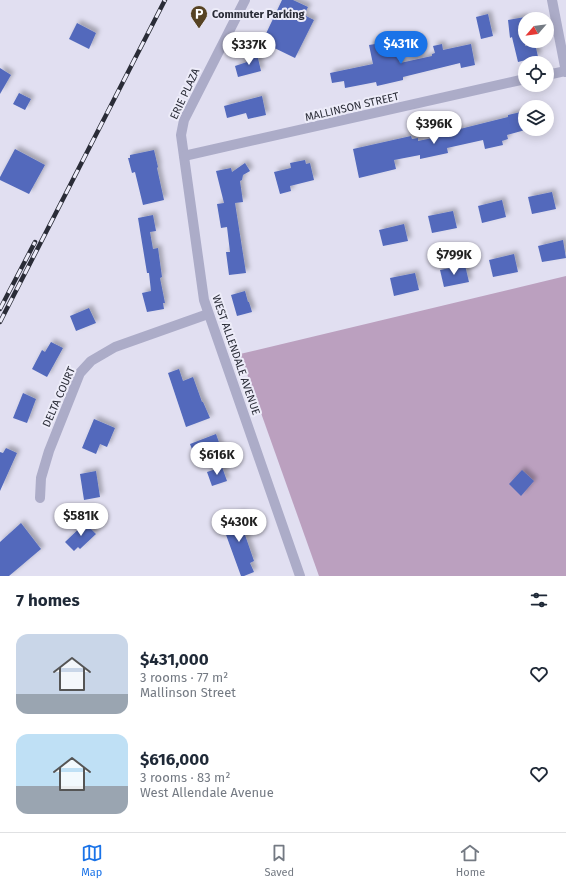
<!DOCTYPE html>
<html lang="en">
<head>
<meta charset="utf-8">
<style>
	:root { --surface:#fff; --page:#f2f2f3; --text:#1f2937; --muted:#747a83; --line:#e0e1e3; --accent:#1a73e8 }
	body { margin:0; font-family:"Fira Sans",sans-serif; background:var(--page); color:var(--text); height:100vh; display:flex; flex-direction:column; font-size:15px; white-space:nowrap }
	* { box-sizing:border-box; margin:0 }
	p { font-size:13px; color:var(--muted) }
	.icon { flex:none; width:22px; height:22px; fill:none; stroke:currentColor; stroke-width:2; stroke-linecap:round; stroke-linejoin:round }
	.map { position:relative; height:576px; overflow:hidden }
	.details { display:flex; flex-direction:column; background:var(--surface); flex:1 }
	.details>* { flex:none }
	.needle { width:26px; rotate:242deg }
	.fabs { position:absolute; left:518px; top:12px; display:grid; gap:8px }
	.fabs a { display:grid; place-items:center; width:36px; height:36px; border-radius:50%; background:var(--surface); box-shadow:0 2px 10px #0003; font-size:20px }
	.price { position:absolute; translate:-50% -34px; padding:0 9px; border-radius:14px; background:#fff; color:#222; font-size:13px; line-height:26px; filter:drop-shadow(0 1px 2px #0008) }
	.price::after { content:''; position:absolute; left:50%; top:24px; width:12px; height:9px; margin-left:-6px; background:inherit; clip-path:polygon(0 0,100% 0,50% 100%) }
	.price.on { background:var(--accent); color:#fff }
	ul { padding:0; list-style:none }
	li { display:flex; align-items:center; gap:12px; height:100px; padding:0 16px }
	li span { display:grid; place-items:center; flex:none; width:112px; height:80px; border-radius:12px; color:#555 }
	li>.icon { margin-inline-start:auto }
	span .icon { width:48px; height:48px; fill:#fffc; stroke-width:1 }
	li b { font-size:17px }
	h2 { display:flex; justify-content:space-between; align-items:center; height:48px; padding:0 16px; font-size:17px }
	.tab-bar { display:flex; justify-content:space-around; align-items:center; height:56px; border-top:1px solid var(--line); background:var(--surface); font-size:11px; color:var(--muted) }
	.tab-bar a { display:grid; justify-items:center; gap:2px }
	.tab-bar .on { color:var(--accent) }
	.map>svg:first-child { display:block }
	.green { fill:#bba0bf }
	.building { fill:#5269bc; filter:url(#shadow) }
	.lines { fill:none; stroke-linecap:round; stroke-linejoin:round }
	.minor { stroke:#acacc8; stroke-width:10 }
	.rail-casing { stroke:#2a2c37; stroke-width:4.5 }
	.rail { stroke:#edecf9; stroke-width:3; stroke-dasharray:9; stroke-linecap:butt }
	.labels { text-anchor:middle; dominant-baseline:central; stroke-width:4; stroke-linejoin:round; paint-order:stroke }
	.poi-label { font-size:11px; font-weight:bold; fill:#2a2c37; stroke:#edecf9; text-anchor:start }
	.street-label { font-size:11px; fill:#2a2c37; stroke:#edecf9 }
</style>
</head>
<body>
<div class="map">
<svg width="566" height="576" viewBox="0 0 566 576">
	<defs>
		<filter id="shadow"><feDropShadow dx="3.5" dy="-3.5" stdDeviation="2" flood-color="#0004"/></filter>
	</defs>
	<rect width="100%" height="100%" fill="#e1dff1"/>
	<path class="green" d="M566 276V576H319L240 354Z"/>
	<g class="building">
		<path d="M282 0H293L308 7 304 15 314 20 295 58 262 42Z"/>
		<path d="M488 14 493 36 481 39 476 17Z"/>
		<path d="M525 17V46L535 43 538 57 518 62 512 37 510 38 508 20Z"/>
		<path d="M77 23 96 33 89 49 69 39Z"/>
		<path d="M381 43V45L389 43 393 44 400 63 432 56V54L435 53 433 46 442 44 443 50 471 44 475 65 461 68 460 63 403 77V80L377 86 376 82 345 88 344 81 332 83 330 73 373 64 369 45Z"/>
		<path d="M257 54 261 71 238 77 235 66 247 62 245 57Z"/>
		<path d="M0 68 11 75 0 94Z"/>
		<path d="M19 93 31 99 25 110 13 104Z"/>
		<path d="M262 96 266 115 248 119 246 113 227 118 224 106Z"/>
		<path d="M525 111V130L507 135 508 139 502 141 503 145 485 149 483 140 447 148 448 153 420 159V155L394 160 396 169 359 178 353 149 411 136 412 139 418 138V141L457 133 456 130 508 117V115Z"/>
		<path d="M15 149 45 165 29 194 0 180V177Z"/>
		<path d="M154 150 158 167 157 168 164 200 143 205 135 172 132 173 128 158H130V155Z"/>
		<path d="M305 160 306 164 310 163 314 180 290 186 291 191 280 194 274 172 291 168 290 163Z"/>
		<path d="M245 163 250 171 243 175 242 180 240 181 243 202 235 203 246 273 229 275 226 252H230L227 227 221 228 217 204 224 203 216 171 231 168 232 172Z"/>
		<path d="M552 192 556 209 532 214 528 197Z"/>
		<path d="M502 200 506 217 482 223 478 206Z"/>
		<path d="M453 211 457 228 432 233 428 216Z"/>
		<path d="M153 215 156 231 150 232 153 249 158 248 162 277 160 278 165 303H163L164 309 147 312 142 293 151 291 149 273H147L138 218Z"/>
		<path d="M404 224 408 241 383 246 379 230Z"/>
		<path d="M563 240 566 258 542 262 538 246Z"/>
		<path d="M514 254 518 272 493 277 489 260Z"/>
		<path d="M465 265 469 282 444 287 440 270Z"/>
		<path d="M415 273 419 290 394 296 390 278Z"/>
		<path d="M245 291 248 302H249L252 312 237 316 231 295Z"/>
		<path d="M89 308 96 323 76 331 70 316Z"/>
		<path d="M51 342 63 348 47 377 32 369 42 350 45 352Z"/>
		<path d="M179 369 183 381 193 377 202 402H203L210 418 186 427 168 373Z"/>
		<path d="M23 393 36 399 27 423 13 418Z"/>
		<path d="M94 419 115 428 107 447 100 444 96 454 82 448Z"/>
		<path d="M216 434 221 448 195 457 190 444Z"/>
		<path d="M6 448 17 453 0 491V452L3 453Z"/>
		<path d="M222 467 227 481 212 486 207 472Z"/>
		<path d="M522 470 534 481 521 496 509 484Z"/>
		<path d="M96 471 100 497 84 500 80 474Z"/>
		<path d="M242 513 249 531 244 532 254 561 250 563 254 572 244 576H241L221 521Z"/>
		<path d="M21 523 41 549 9 576H0V542Z"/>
		<path d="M85 523 96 534 80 549 78 547 74 551 65 542Z"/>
	</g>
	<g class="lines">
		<g class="minor">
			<path d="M245 0 184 120 181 135 204 300 300 576"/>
			<path d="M552 0 566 72"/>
			<path d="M547 75 566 71"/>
			<path d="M184 156 525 79"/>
			<path d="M40 498 41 478 49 451 80 373 91 361 115 347 208 314"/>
		</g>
		<defs>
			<g id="rail">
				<path d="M0 309 35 242"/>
				<path d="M0 322 165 0"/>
			</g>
		</defs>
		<use href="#rail" class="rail-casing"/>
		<use href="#rail" class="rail"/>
	</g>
	<defs>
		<symbol id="parking-pin" viewBox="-11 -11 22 30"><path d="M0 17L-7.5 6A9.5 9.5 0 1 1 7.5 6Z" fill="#564223" stroke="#edecf9"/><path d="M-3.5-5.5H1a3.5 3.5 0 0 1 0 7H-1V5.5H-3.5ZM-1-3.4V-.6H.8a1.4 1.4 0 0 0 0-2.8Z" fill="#fff"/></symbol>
	</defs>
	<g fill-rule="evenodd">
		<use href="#parking-pin" x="189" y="4" width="20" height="27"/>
	</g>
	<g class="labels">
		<g class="poi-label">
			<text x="212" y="14">Commuter Parking</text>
		</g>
		<g class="street-label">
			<text transform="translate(185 94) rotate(-65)">ERIE PLAZA</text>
			<text transform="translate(352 107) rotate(-13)">MALLINSON STREET</text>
			<text transform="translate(236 355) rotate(71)">WEST ALLENDALE AVENUE</text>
			<text transform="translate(59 397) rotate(-66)">DELTA COURT</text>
		</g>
	</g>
</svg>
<div class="fabs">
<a><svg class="needle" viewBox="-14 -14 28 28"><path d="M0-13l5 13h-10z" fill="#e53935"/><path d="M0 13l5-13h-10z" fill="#747a83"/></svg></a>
<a><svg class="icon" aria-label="locate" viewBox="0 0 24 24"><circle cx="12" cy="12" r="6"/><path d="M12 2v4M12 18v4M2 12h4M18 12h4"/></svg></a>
<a><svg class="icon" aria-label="layers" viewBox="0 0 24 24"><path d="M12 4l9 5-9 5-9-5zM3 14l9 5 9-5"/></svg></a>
</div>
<b class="price on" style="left:401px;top:65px">$431K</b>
<b class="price" style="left:249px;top:66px">$337K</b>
<b class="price" style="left:434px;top:145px">$396K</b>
<b class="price" style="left:454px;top:276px">$799K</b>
<b class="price" style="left:217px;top:476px">$616K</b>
<b class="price" style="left:81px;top:537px">$581K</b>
<b class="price" style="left:239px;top:543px">$430K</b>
</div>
<section class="details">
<h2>7 homes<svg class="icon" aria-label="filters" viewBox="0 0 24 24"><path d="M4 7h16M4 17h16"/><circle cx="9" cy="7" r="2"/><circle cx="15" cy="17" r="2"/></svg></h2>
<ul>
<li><span style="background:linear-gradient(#c9d6e8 75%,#9aa5b1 0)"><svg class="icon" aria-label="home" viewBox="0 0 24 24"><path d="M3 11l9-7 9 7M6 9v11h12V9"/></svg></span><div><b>$431,000</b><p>3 rooms · 77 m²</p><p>Mallinson Street</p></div><svg class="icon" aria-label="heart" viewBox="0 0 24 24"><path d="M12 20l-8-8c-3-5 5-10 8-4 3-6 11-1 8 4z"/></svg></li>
<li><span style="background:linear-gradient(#bfe0f5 65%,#9aa5b1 0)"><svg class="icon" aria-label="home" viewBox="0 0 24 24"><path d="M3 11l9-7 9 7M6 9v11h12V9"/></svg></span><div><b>$616,000</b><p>3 rooms · 83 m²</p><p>West Allendale Avenue</p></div><svg class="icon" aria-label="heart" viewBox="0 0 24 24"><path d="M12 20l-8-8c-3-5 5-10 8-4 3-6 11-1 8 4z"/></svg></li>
</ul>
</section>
<nav class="tab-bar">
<a class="on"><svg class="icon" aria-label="map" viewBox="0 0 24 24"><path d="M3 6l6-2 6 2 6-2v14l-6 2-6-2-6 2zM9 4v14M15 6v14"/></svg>Map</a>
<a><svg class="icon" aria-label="saved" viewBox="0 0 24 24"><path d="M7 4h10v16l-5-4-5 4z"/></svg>Saved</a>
<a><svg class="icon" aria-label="home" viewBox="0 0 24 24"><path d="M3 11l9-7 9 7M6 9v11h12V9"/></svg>Home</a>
</nav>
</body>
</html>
